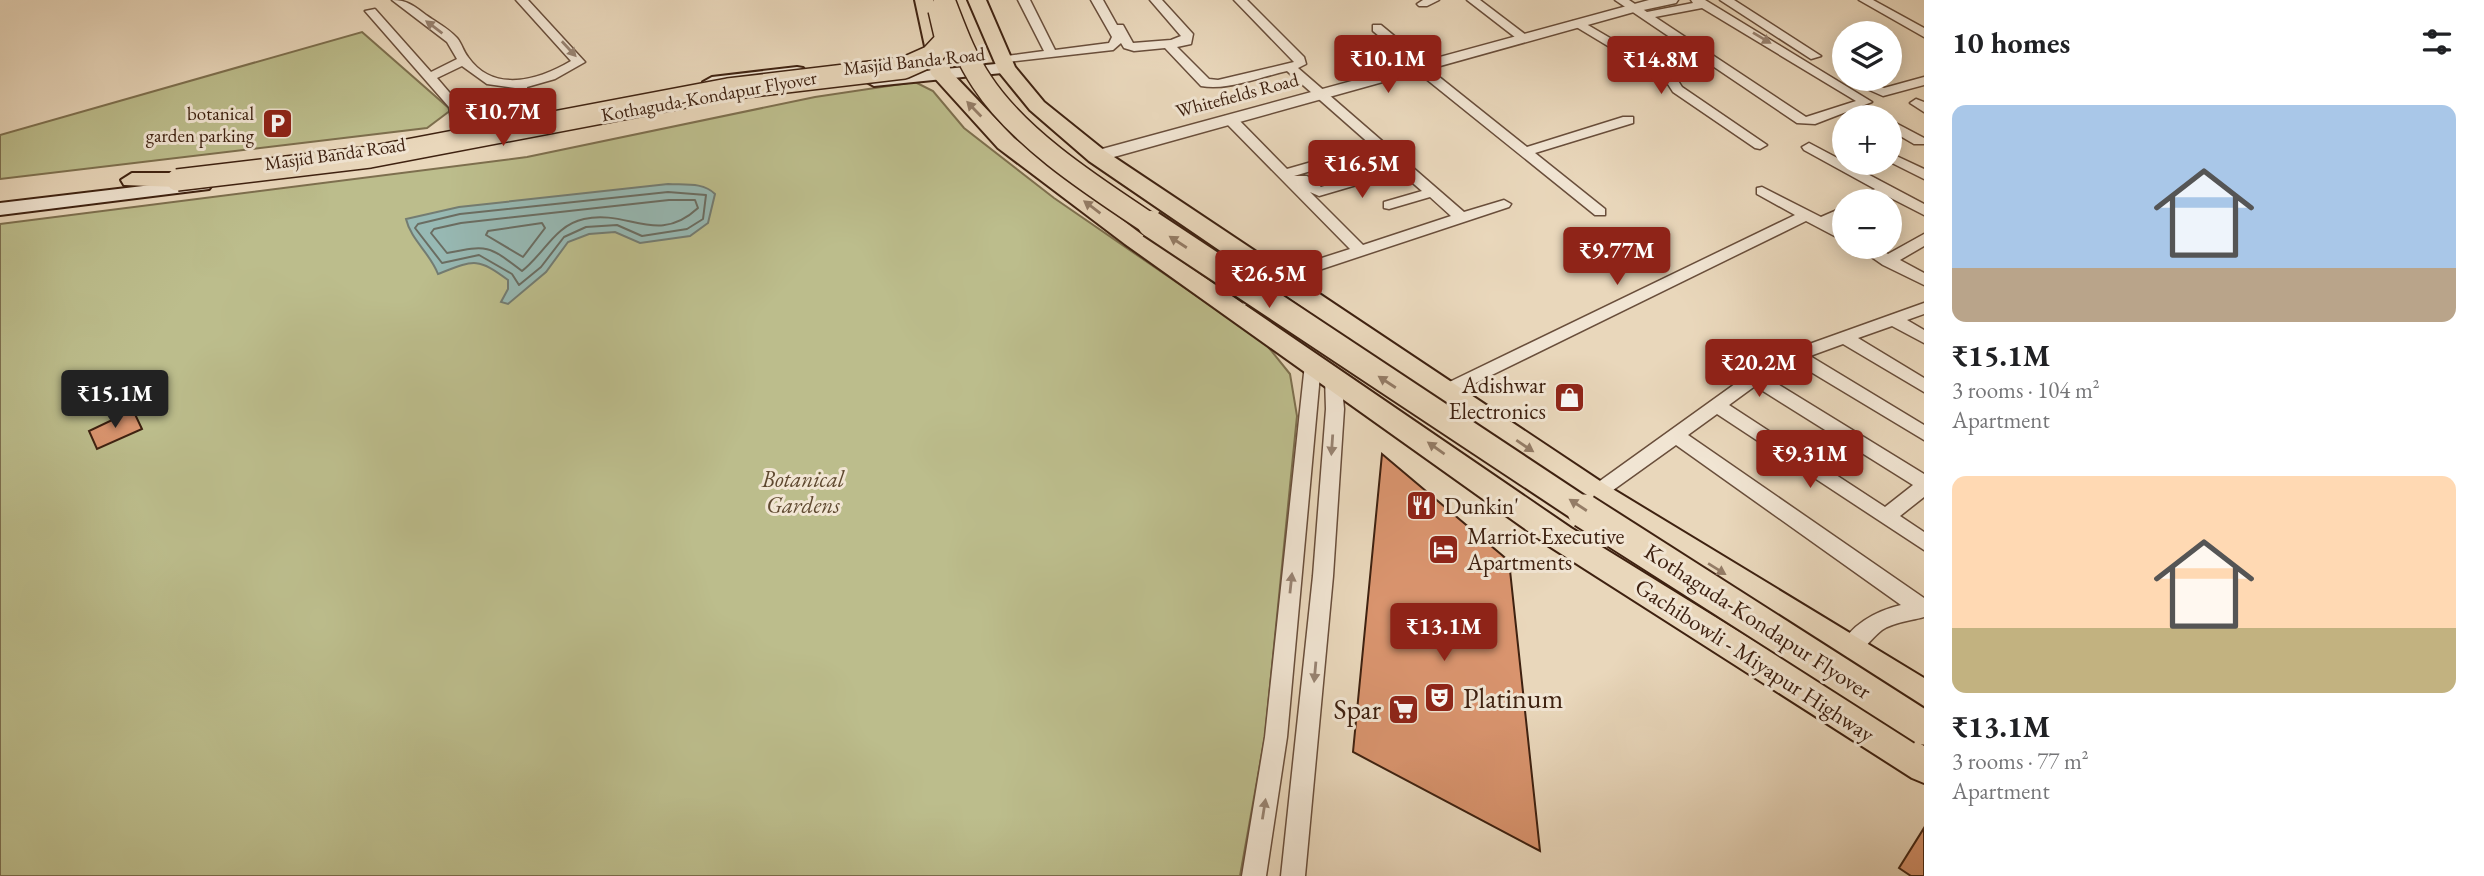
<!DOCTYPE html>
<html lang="en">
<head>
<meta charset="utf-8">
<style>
	:root { --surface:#fff; --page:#f2f2f2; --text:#202124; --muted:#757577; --accent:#8f2418 }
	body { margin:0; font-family:"EB Garamond",serif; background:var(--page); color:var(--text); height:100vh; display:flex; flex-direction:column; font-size:26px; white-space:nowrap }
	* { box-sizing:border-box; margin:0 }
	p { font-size:23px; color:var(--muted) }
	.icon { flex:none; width:38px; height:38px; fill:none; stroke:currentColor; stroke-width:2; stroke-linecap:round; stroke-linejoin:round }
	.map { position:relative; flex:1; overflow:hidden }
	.side { display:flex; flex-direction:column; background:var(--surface); width:560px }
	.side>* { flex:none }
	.fabs { position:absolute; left:1832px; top:21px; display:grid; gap:14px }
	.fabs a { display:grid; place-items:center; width:70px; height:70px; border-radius:50%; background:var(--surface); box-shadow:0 4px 18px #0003; font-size:35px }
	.price { position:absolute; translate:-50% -60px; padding:0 16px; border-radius:7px; background:var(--accent); color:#fff; font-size:23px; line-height:46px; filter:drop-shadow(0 2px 4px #0008) }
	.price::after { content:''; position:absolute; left:50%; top:42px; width:21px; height:16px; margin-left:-10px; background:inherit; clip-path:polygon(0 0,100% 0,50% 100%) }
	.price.active { background:#222; color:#fff }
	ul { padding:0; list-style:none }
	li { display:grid; align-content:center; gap:14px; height:371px; padding:0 28px }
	li span { display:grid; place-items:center; height:217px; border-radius:14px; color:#555 }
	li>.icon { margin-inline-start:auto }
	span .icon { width:126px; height:126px; fill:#fffc; stroke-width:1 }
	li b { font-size:30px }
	h2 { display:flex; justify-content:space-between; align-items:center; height:84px; padding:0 28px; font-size:30px }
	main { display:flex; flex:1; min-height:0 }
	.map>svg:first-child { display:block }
	.green { fill:#bcbd8c; stroke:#7d6f4e; stroke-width:2 }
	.water { fill:#97b9b4; stroke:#737c72; stroke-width:2 }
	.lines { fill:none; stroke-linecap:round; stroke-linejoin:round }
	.shore { stroke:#6a6d62; stroke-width:2 }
	.building { fill:#d9946e; stroke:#3e2110; stroke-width:2 }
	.minor-casing { stroke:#694e3b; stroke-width:3 }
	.tertiary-casing { stroke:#694e3b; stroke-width:3 }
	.secondary-casing { stroke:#3e2110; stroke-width:4 }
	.primary-casing { stroke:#3e2110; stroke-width:4 }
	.minor { fill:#f1e5d3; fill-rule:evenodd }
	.tertiary { fill:#f1e5d3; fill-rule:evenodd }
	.secondary { fill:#f1e5d3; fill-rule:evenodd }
	.primary { fill:#e9d7bb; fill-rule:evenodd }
	.primary-bridge-far2-casing { stroke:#3e2110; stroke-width:24; stroke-linecap:butt }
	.primary-bridge-far1-casing { stroke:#3e2110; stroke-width:30; stroke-linecap:butt }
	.primary-bridge-casing { stroke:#3e2110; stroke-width:37; stroke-linecap:butt }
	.primary-bridge-far2 { stroke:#e9d7bb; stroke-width:21 }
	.primary-bridge-far1 { stroke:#e9d7bb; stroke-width:26 }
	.primary-bridge { stroke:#e9d7bb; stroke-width:33 }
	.oneway { fill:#988372 }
	.oneway2 { fill:#947c66 }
	.labels { text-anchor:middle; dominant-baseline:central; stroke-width:6; stroke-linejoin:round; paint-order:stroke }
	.far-street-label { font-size:19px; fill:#3e2110; stroke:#f1e5d3 }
	.far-poi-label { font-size:19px; fill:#3e2110; stroke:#f1e5d3; text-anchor:end }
	.poi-label { font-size:23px; fill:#3e2110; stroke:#f1e5d3; text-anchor:start }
	.park-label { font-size:23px; font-style:italic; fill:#5e482f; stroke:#f1e5d3 }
	.street-label { font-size:23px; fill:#3e2110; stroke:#f1e5d3 }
	.near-poi-label { font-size:28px; fill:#3e2110; stroke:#f1e5d3; text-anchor:start }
</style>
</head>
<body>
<main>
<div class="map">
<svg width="1924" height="876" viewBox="0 0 1924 876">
	<rect width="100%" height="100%" fill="#e9d7bb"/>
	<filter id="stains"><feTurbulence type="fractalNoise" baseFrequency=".00286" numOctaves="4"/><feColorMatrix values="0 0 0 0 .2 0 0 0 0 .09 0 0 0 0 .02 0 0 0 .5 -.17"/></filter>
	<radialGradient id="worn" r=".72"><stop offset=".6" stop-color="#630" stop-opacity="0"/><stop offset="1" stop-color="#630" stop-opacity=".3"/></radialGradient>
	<g class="green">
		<path d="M362 32 451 110 427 128 0 179V135Z"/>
		<path d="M915 82 933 91 964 128 1054 198 1265 343 1290 374 1297 416 1265 736 1240 876H0V224L527 157 815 97Z"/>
	</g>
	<path class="water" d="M668 184C685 185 703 182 715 194L708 223 690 236 640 243 615 232 589 234 568 242 546 272 508 304 501 302 508 289V280C477 257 474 260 438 274 430 253 411 240 406 219L459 207Z"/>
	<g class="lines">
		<g class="shore">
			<path d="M668 192 706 195 703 219 687 229 642 236 617 225 586 227 564 237 541 267 519 285 512 274 479 255 442 263 415 228 418 224 460 214Z"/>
			<path d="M669 200H695L698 208C657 246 628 209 584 219 555 225 544 254 522 271 488 245 488 245 447 253L431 233 434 229 461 223Z"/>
			<path d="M542 223 545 228 523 257 486 235 488 231Z"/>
		</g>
	</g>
	<g class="building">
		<path d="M133 410 142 429 97 449 89 431Z"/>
		<path d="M1382 454 1509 561 1540 851 1353 752Z"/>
		<path d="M1924 828V876H1911L1899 868Z"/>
	</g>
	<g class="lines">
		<defs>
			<g id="minor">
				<path d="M392 0C407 0 414 6 426 15 436 22 449 29 457 38 462 44 463 51 468 57 494 94 539 80 571 61L516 0H528L585 62 555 79 527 87 531 124 524 128 517 124 515 88 487 84 462 66 437 78 461 106 466 135 459 139 454 138 449 107 365 11 375 9 431 72 457 59 447 42Z"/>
				<path d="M1018 0H1030L1055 50 1109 43 1112 37 1091 0H1103L1117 25H1123L1133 43 1171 40 1181 36 1150 0H1162L1193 34 1191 44 1177 47 1209 79 1218 80 1294 62 1234 0H1247L1304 57 1306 64 1298 68 1464 212 1504 200 1511 204 1509 207 1313 272 1256 305H1244L1242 301 1244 297 1303 264 1350 249 1225 122V116H1235L1287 169 1371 145 1287 71C1260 77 1228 91 1201 86L1165 48 1134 51 1124 48 1121 43 1113 50 999 63V57L1044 51ZM1377 152 1422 191 1384 202V208L1389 209 1430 197 1451 216 1363 245 1310 192 1319 196 1394 174V168ZM1365 155 1379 169 1321 187 1307 176H1294Z"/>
				<path d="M1423 0H1439L1427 6H1419L1417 4Z"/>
				<path d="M1467 0H1480L1530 38 1520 41Z"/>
				<path d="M1615 0H1629L1647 12 1693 3 1691 0H1705L1872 102 1815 124 1797 123ZM1702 8 1856 101 1806 117 1655 17Z"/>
				<path d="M1720 0H1734L1821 56 1811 59Z"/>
				<path d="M1859 0H1873L1924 28V37Z"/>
				<path d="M1573 21H1581L1675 76 1682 87 1767 145 1760 149 1755 148 1673 92 1666 81 1573 25Z"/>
				<path d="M1373 25H1381L1427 63 1428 68 1527 147 1623 117H1633V123L1535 153 1605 209V215H1595L1415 70 1414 65 1373 31Z"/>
				<path d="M1924 77V85L1883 96 1849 81 1861 79 1884 88Z"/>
				<path d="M1916 99 1924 102V112L1910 103Z"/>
				<path d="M1890 120 1924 138V144H1914L1890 130Z"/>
				<path d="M1809 143 1924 204V215L1885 195 1873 201H1856L1875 189 1804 150 1802 147Z"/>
				<path d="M1890 153 1924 169V179L1890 162Z"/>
				<path d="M1762 187 1821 217 1844 207V217L1832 223 1844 230V241L1806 221 1451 395H1439L1437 391 1439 387 1795 215 1757 194V188Z"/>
				<path d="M1924 234V246L1900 260 1924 273V285L1883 265 1857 247H1875L1888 254Z"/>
				<path d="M1924 303V314L1907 320 1924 330V343L1892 326 1858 338 1924 378V392L1843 344 1810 356 1924 425V440L1796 363 1768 378 1924 474V497L1900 516 1924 532V550L1717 414 1688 435 1924 598V617C1910 621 1894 622 1882 630 1870 639 1862 654 1848 659L1841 656 1838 650C1849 626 1875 611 1901 605L1676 445 1602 498H1590L1587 493 1590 488 1753 371 1801 347ZM1755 386 1913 485 1885 507 1729 405Z"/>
				<path d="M1313 358 1321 364 1287 737 1266 876H1242L1265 737 1305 364Z"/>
				<path d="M1333 371 1341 377 1344 409 1333 576 1305 876H1281L1313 576 1326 409 1325 377Z"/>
			</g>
			<path id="tertiary" d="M1649 0H1678L1676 3 1634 12 1103 160H1091L1088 156 1091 152Z"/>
			<g id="secondary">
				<path d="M1006 63 1012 64 1015 68 1012 72 874 86 865 81 874 76Z"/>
				<path d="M797 67 803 68 806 72 803 76 712 87 703 82 712 77Z"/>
				<path d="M202 179 209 181 212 185 209 189 0 215V203Z"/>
			</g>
			<g id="primary">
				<path d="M915 0H933L951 72 1014 138 1141 234 1571 528 1924 746V783L1912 778 1549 546 1125 244 998 148 931 74Z"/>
				<path d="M968 0H986L1015 67 1044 102 1105 151 1606 485 1924 678V712L1586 501 1089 161 1030 110 999 72Z"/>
				<path d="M132 173H177L188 180 177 187 124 185 121 180Z"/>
			</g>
		</defs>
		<use href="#minor" class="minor-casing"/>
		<use href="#tertiary" class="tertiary-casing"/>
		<use href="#secondary" class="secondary-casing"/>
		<use href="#primary" class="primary-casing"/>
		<use href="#minor" class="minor"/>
		<use href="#tertiary" class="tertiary"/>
		<use href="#secondary" class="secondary"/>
		<use href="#primary" class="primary"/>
		<defs>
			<g id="primary-bridge-far2">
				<path d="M944 0C955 28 965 57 982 82 1020 140 1096 188 1153 226"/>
				<path d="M177 180 370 157 728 89 904 68 931 56 946 40 939 10"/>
			</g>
			<path id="primary-bridge-far1" d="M1151 224 1587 513"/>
			<path id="primary-bridge" d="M1584 511 1924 728"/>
		</defs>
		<use href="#primary-bridge-far2" class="primary-bridge-far2-casing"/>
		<use href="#primary-bridge-far1" class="primary-bridge-far1-casing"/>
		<use href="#primary-bridge" class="primary-bridge-casing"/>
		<use href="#primary-bridge-far2" class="primary-bridge-far2"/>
		<use href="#primary-bridge-far1" class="primary-bridge-far1"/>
		<use href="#primary-bridge" class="primary-bridge"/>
	</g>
	<defs><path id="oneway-solid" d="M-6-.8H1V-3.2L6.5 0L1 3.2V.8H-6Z" transform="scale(1.75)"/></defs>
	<g class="oneway">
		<use href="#oneway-solid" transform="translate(434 27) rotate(-143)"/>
		<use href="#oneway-solid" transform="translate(1762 38) rotate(31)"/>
		<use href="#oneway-solid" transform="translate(569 49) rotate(47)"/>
		<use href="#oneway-solid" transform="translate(1332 445) rotate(94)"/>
		<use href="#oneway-solid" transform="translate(1291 583) rotate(-84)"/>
		<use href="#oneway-solid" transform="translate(1315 672) rotate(95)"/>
		<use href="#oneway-solid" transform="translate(1264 809) rotate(-81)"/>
	</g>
	<g class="oneway2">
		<use href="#oneway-solid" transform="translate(974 109) rotate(-134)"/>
		<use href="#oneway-solid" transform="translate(1092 207) rotate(-143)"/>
		<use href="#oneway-solid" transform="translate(1178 242) rotate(-147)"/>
		<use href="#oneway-solid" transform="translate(1387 382) rotate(-147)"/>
		<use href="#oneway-solid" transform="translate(1525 446) rotate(34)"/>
		<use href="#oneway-solid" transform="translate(1436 448) rotate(-145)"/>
		<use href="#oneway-solid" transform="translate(1578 505) rotate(-147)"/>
		<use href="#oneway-solid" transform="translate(1717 569) rotate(32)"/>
	</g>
	<defs>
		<symbol id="parking-square" viewBox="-11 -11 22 22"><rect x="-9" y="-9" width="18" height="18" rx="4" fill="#8f2418" stroke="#f1e5d3"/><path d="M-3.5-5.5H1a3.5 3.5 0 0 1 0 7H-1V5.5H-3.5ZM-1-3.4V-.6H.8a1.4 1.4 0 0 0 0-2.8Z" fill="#fff"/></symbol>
		<symbol id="shop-square" viewBox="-11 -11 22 22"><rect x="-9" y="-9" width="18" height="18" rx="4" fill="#8f2418" stroke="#f1e5d3"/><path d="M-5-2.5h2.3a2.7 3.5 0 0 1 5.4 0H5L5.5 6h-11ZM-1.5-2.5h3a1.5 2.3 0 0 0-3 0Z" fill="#fff"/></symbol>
		<symbol id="restaurant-square" viewBox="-11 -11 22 22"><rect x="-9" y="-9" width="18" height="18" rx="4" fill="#8f2418" stroke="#f1e5d3"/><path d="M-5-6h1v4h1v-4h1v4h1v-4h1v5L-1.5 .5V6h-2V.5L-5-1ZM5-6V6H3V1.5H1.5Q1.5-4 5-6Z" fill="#fff"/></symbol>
		<symbol id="hotel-square" viewBox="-11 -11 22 22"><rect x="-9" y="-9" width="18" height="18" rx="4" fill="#8f2418" stroke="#f1e5d3"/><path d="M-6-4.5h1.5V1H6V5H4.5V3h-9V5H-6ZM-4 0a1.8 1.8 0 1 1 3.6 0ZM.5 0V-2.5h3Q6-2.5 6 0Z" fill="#fff"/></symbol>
		<symbol id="theatre-square" viewBox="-11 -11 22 22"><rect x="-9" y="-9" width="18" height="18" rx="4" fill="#8f2418" stroke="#f1e5d3"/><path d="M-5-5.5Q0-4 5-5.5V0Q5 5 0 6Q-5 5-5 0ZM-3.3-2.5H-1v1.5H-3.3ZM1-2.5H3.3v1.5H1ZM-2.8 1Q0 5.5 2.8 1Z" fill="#fff"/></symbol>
		<symbol id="supermarket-square" viewBox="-11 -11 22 22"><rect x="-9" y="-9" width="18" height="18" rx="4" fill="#8f2418" stroke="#f1e5d3"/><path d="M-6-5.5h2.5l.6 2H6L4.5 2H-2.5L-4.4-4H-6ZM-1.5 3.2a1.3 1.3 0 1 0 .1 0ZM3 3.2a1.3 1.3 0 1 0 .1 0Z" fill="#fff"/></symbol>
	</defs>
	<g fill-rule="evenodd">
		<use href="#parking-square" x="260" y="106" width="35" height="35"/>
		<use href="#shop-square" x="1552" y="380" width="35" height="35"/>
		<use href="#restaurant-square" x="1404" y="488" width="35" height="35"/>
		<use href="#hotel-square" x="1426" y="532" width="35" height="35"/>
		<use href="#theatre-square" x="1422" y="680" width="35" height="35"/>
		<use href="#supermarket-square" x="1386" y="692" width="35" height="35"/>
	</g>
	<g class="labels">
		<g class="far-street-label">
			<text transform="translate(914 61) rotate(-6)">Masjid Banda Road</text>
			<text transform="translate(1237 95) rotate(-15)">Whitefields Road</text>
			<text transform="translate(709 96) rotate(-10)">Kothaguda-Kondapur Flyover</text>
			<text transform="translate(335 154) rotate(-8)">Masjid Banda Road</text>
		</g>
		<g class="far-poi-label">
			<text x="254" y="113">botanical<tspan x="254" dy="22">garden parking</tspan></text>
		</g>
		<g class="poi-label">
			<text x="1546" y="385" text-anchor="end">Adishwar<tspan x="1546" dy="26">Electronics</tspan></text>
			<text x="1444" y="506">Dunkin'</text>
			<text x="1467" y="536">Marriot Executive<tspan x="1467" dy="26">Apartments</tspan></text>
		</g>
		<g class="park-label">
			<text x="803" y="479">Botanical<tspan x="803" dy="26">Gardens</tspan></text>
		</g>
		<g class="street-label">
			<text transform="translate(1758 621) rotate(33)">Kothaguda-Kondapur Flyover</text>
			<text transform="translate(1755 660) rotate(33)">Gachibowli - Miyapur Highway</text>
		</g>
		<g class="near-poi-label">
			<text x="1463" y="698">Platinum</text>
			<text x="1381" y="709" text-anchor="end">Spar</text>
		</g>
	</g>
	<rect width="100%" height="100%" filter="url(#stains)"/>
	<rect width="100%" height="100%" fill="url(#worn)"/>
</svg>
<div class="fabs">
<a><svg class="icon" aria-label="layers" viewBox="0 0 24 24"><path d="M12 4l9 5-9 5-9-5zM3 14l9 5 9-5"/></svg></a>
<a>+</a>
<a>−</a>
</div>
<b class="price" style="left:1388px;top:95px">₹10.1M</b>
<b class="price" style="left:1661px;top:96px">₹14.8M</b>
<b class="price" style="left:503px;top:148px">₹10.7M</b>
<b class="price" style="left:1362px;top:200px">₹16.5M</b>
<b class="price" style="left:1617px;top:287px">₹9.77M</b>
<b class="price" style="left:1269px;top:310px">₹26.5M</b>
<b class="price" style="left:1759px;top:399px">₹20.2M</b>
<b class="price active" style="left:115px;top:430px">₹15.1M</b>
<b class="price" style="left:1810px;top:490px">₹9.31M</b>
<b class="price" style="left:1444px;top:663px">₹13.1M</b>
</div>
<section class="side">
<h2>10 homes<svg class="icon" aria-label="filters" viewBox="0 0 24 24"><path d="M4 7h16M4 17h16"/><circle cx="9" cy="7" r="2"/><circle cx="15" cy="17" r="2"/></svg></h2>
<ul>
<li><span style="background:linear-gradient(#a9c7e8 75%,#b9a48a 0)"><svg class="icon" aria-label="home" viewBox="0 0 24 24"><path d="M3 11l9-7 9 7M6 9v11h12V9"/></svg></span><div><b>₹15.1M</b><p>3 rooms · 104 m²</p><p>Apartment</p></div></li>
<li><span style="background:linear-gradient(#ffd9b3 70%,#c2b280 0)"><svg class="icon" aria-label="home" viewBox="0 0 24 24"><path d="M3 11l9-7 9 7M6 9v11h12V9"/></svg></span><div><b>₹13.1M</b><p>3 rooms · 77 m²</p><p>Apartment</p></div></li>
</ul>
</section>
</main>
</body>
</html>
